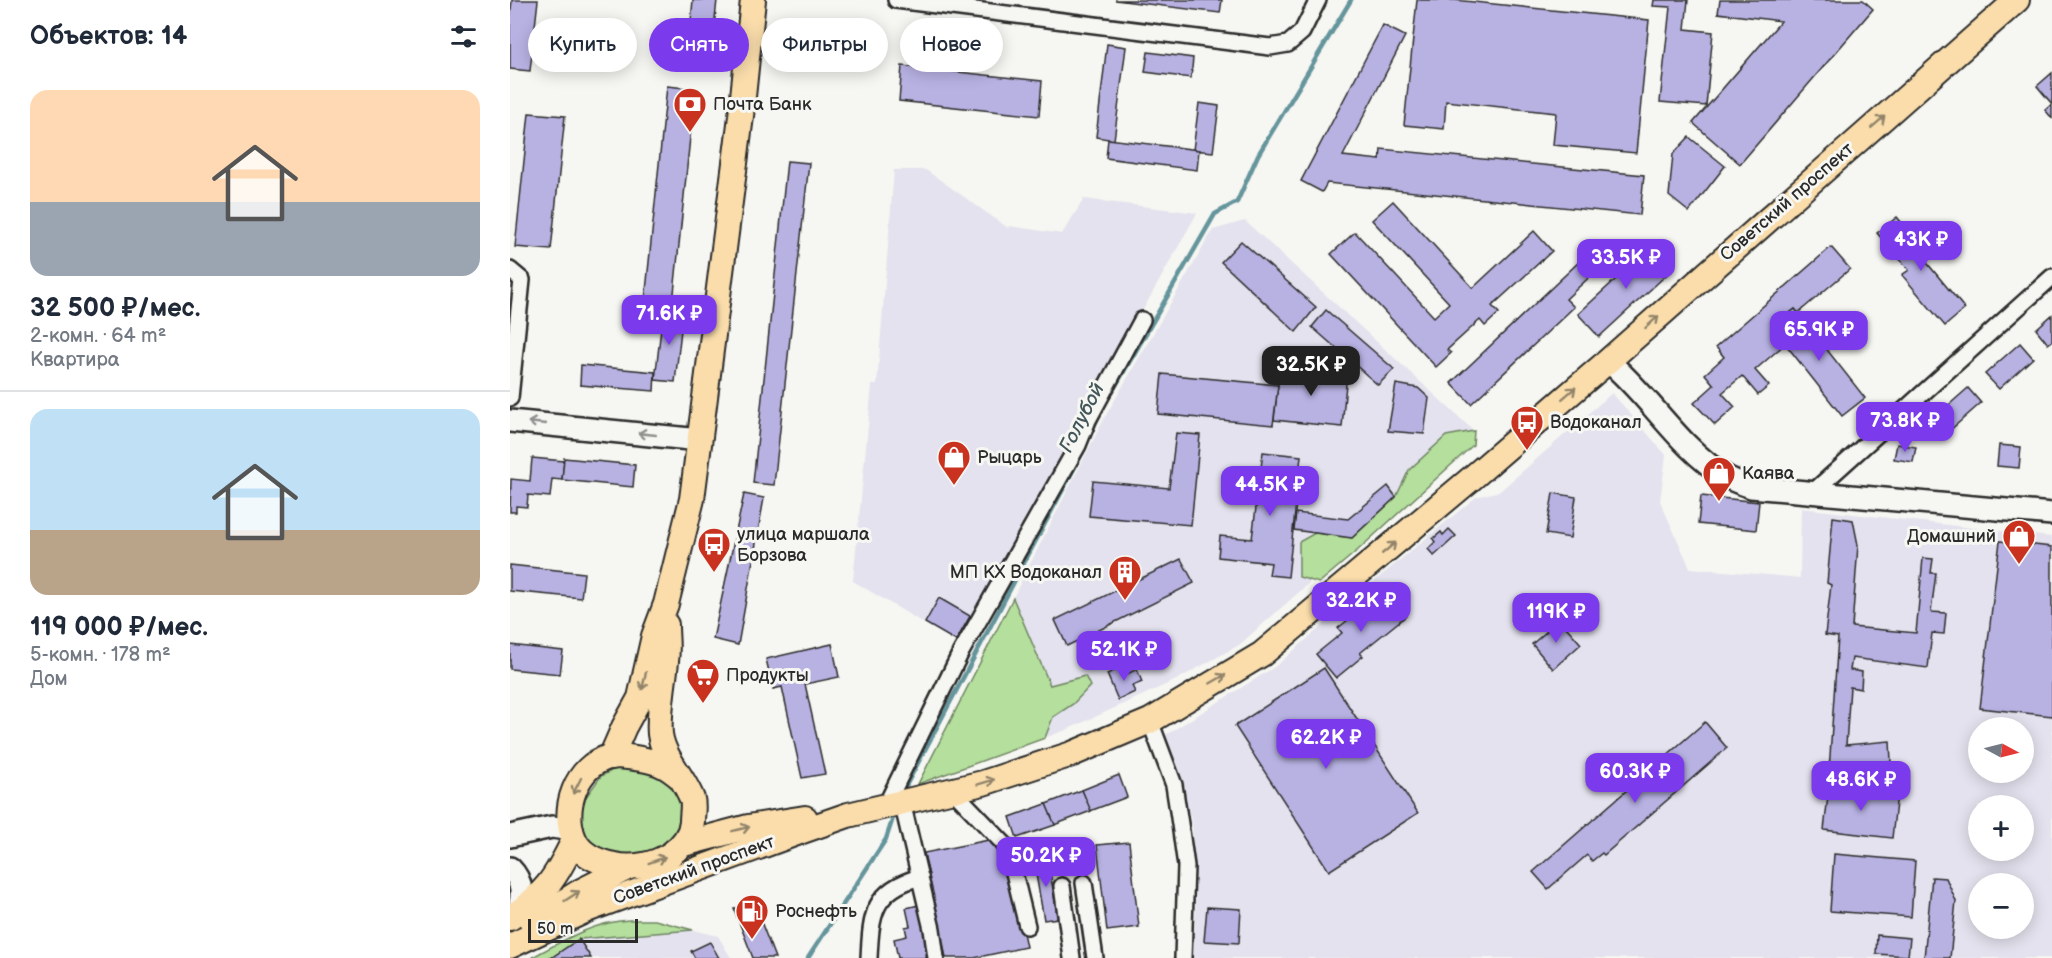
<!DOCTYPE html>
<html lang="ru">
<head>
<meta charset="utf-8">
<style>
	:root { --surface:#fff; --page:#f2f2f3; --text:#1f2937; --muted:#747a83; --line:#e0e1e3; --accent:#7c3aed }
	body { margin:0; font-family:"Balsamiq Sans",sans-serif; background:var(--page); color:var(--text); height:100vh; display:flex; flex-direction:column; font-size:22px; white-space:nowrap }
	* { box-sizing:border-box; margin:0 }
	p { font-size:20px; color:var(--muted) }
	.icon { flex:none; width:33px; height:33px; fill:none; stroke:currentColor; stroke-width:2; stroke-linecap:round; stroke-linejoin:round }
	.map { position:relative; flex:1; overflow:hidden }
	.details { display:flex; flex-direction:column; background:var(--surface); width:510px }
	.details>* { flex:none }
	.hud { position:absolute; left:18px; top:18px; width:570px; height:54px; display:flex; gap:12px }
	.needle { width:39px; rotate:97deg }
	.controls { position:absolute; left:1458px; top:717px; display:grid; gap:12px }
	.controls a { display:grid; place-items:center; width:66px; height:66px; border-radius:50%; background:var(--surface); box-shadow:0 3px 15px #0003; font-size:30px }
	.scale { position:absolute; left:18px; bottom:15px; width:110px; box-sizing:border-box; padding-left:6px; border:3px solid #2b2b2b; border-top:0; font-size:16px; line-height:21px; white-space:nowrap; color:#2b2b2b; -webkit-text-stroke:4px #f6f6f2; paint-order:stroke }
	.price { position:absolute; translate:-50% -51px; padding:0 14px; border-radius:12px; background:var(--accent); color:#fff; font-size:20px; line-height:39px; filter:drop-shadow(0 2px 3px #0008) }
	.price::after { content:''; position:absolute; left:50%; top:36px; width:18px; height:14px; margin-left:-9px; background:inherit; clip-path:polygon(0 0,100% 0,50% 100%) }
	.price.active { background:#222; color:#fff }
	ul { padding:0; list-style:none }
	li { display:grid; align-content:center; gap:12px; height:318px; padding:0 30px }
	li+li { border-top:2px solid var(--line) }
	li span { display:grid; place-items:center; height:186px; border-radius:18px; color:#555 }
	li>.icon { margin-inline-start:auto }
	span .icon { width:108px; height:108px; fill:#fffc; stroke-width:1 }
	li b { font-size:26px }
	h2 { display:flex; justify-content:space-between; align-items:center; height:72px; padding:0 30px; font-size:26px }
	.chip { padding:0 21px; border-radius:27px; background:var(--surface); box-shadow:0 3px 15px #0003; font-size:21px; line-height:54px }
	.chip.active { background:var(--accent); color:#fff }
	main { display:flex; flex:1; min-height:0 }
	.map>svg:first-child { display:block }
	.built { fill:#e3e2ee; fill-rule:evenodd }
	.green { fill:#b4df9c; stroke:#708564; stroke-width:1.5 }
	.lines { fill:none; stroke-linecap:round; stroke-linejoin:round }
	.stream { stroke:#65959c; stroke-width:4.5 }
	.building { fill:#b8b2e3; stroke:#2b2b2b; stroke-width:1.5 }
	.street-casing { stroke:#2b2b2b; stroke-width:20 }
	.secondary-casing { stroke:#2b2b2b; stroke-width:26 }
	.primary-casing { stroke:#2b2b2b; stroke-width:28 }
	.street { stroke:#f6f6f2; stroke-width:15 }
	.secondary { stroke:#f6f6f2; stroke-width:21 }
	.primary { stroke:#faddab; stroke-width:24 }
	.oneway { stroke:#92846b }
	.oneway2 { stroke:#90908e }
	.labels { text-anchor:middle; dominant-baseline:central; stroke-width:6; stroke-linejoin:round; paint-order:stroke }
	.poi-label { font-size:18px; fill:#2b2b2b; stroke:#f6f6f2; text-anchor:start }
	.street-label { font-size:18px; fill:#2b2b2b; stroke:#f6f6f2 }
	.water-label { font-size:20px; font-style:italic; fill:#43575a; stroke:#f6f6f2 }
</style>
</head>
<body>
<main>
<section class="details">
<h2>Объектов: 14<svg class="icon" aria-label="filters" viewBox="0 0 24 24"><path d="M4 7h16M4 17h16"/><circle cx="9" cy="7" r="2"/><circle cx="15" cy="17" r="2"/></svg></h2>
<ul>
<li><span style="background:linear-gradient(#ffd9b3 60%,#9aa5b1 0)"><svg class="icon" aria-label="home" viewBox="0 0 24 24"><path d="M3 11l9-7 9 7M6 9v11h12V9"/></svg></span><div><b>32 500 ₽/мес.</b><p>2-комн. · 64 m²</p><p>Квартира</p></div></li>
<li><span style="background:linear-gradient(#bfe0f5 65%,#b9a48a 0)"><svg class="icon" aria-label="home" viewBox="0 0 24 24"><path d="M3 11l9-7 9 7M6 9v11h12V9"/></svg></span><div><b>119 000 ₽/мес.</b><p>5-комн. · 178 m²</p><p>Дом</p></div></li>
</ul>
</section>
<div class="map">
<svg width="1542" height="958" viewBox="0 0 1542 958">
	<rect width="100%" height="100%" fill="#f6f6f2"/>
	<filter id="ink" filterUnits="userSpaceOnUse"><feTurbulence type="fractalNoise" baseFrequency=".0167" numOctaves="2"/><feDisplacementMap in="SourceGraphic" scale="12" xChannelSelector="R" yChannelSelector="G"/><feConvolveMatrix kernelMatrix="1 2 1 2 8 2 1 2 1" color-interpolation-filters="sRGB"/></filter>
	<g filter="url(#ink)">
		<g class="built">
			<path d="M384 170H416L498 228 499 226 552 234 574 199 687 213 447 643 343 581 362 385H367Z"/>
			<path d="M735 221 964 431 788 593 729 645 666 680 556 730 408 784 595 417 703 230Z"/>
			<path d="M1102 393 1156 455 1150 501 1180 568 1290 578 1291 508 1542 537V958H683L686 907 682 821 651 738 766 666 843 599 966 497 990 491ZM1468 728H1514V772H1468ZM1468 806H1514V850H1468ZM1468 884H1514V928H1468Z"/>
			<path d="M183 930 208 936 221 958H81L69 939Z"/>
		</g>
		<g class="green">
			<path d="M964 431 963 445 848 550 809 583 789 577V542L805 533 842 538 886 497 899 470 936 436Z"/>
			<path d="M503 598 540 685 575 676 580 686 563 704 543 717 535 738 408 784Z"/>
			<path d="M107 768 145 772 168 792 173 809 170 828 160 842 149 849 118 858 86 849 76 837 70 820 73 801 91 776Z"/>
			<path d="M119 920H145L183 930 69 939 41 958H21C52 941 83 922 119 920Z"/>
		</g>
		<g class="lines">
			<g class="stream">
				<path d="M602 392 705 214 727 202 748 155 841 0"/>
				<path d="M578 440 589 415"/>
				<path d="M392 793 575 448"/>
				<path d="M298 958 376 839 385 812"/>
			</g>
		</g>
		<g class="building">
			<path d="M2 0H28L20 71 0 69V19Z"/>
			<path d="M183 0H207L200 66 177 64Z"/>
			<path d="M605 0H712L710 13Z"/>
			<path d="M907 0H944L1139 20 1126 153 1043 145 1046 113 936 101 934 129 894 125Z"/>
			<path d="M1144 0H1178L1175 29 1203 32 1196 106 1150 102 1160 7 1143 6Z"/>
			<path d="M1210 0H1353L1363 9 1230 164 1183 123 1271 21 1208 13Z"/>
			<path d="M873 25 895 36 833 156 870 160 871 149 1134 175 1130 215 817 183 812 192 791 181Z"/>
			<path d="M597 44 616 47 604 140 586 137Z"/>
			<path d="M638 52 683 58 681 78 635 72Z"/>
			<path d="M392 66 532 81 529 116 389 101Z"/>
			<path d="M1542 73V118L1535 110 1542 104 1527 86Z"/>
			<path d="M157 86 185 89 163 303 135 301Z"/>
			<path d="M689 103 709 106 703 152 683 150Z"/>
			<path d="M19 113 55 116 41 250 5 247Z"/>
			<path d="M1179 137 1215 166 1179 212 1159 196 1163 154Z"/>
			<path d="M598 139 689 150 687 170 596 158Z"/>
			<path d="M277 161 299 163 264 485 243 483Z"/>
			<path d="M883 201 963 288 1024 231 1042 251 982 306 989 313 975 326 970 320 937 350 941 353 926 367 821 254 845 232 924 317 939 303 862 220Z"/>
			<path d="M1387 217 1418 254 1413 258 1455 309 1435 326 1392 275 1399 270 1367 233Z"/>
			<path d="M731 241 806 307 786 332 711 262Z"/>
			<path d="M1090 242 1103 255 1056 299 1064 307 961 404 941 383Z"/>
			<path d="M1144 244 1165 267 1089 337 1068 314Z"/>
			<path d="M1321 247 1340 269 1288 313 1285 309 1262 327 1275 344 1245 370 1259 386 1248 395 1232 376 1212 393 1225 407 1205 425 1184 403 1204 385 1195 374 1214 357 1206 347Z"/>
			<path d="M1285 309 1355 398 1332 416 1262 327Z"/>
			<path d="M816 310 884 369 868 385 802 327Z"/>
			<path d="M153 311 173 313 165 382 145 380Z"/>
			<path d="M1542 315V341L1538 344 1526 329Z"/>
			<path d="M1510 343 1523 358 1489 389 1475 374Z"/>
			<path d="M71 365 145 372 144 391 70 385Z"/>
			<path d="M770 366 837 373 832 427 764 420Z"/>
			<path d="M652 374 768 385 763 425 648 414Z"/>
			<path d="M886 384 908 388 919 398 914 434 878 431Z"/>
			<path d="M1458 388 1471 403 1437 433 1424 418Z"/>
			<path d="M666 433 690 435 681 525 579 516 583 481 659 488Z"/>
			<path d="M1387 444 1406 447 1403 462 1384 459Z"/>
			<path d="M1489 445 1511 447 1509 468 1487 466Z"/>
			<path d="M753 452 791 456 778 577 759 575 761 563 708 557 710 536 742 539Z"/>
			<path d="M22 458 54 461 52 480 42 479 40 497 18 495 17 507 6 506V512H0L1 479 20 481Z"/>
			<path d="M54 458 125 465 123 487 52 480Z"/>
			<path d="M878 486 886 497 842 538 784 530 786 513 838 519Z"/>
			<path d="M1043 493 1066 497 1060 538 1036 534Z"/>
			<path d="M234 494 254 498 228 645 203 639Z"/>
			<path d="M1191 496 1249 502 1246 530 1188 524Z"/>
			<path d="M1323 517 1343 520 1348 545 1342 627 1406 633 1413 558 1423 559 1421 573H1426L1421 612 1436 613 1434 634 1422 633 1418 668 1342 658 1340 670 1352 672 1351 689 1340 687 1336 745 1380 741 1381 762 1319 771 1328 637 1315 635 1321 585 1317 583Z"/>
			<path d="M939 529 946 536 924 556 918 549 925 542 923 539 931 532 933 535Z"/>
			<path d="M1490 541 1542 547V716L1470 708Z"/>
			<path d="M671 559 684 583 557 646 545 620Z"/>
			<path d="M0 565 74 573 71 598 0 591Z"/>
			<path d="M875 590 896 616 850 653 853 656 826 678 806 654 832 633 828 628Z"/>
			<path d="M429 598 460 616 446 641 415 623Z"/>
			<path d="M1050 620 1071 644 1043 669 1022 644Z"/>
			<path d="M322 644 329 677 295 684 315 774 292 778 272 687 263 689 256 659Z"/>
			<path d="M0 645 53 651 50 674 0 669Z"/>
			<path d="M614 666 617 674 627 669 632 682 622 686 625 692 608 700 597 674Z"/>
			<path d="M814 668 908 813 819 871 725 726Z"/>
			<path d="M1195 722 1217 748 1094 855 1092 853 1082 861 1077 855 1038 889 1023 872Z"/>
			<path d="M609 775 617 797 580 811 572 790Z"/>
			<path d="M1319 787 1387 794 1382 838 1314 830Z"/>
			<path d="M572 790 581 811 544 825 536 804Z"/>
			<path d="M536 804 545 825 507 838 500 817Z"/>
			<path d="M484 839 487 853 496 851 516 947 464 958H436L414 853Z"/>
			<path d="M619 842 629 927 597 931 587 845Z"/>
			<path d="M1324 854 1405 861 1401 917 1320 911Z"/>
			<path d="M537 855 548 918 534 920 523 857Z"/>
			<path d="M1422 877 1436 878 1446 901 1440 958H1414Z"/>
			<path d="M243 901 265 958H243L224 909Z"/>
			<path d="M409 905 419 958H388L384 939 397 936 395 927 400 926 396 908Z"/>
			<path d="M697 907 731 909 729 943 694 941Z"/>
			<path d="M1367 935 1400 938 1398 956 1366 954Z"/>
			<path d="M69 939 81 958H41Z"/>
			<path d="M200 942 209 958H185L181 951Z"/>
		</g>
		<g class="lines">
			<defs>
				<g id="street">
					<path d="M386 0 760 47 778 44 792 32 808 0"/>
					<path d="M0 270 12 280 0 398"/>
					<path d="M1303 492 1542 277"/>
					<path d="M640 721 664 785 670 824 676 866 673 958"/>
					<path d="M448 789 450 798 498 848 517 926"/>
					<path d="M392 802 422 929 426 958"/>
					<path d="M375 807 451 652 568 445 578 420 632 320"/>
					<path d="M574 883 585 958"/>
					<path d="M552 886 562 958"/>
					<path d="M359 958C361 914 363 890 410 877"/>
				</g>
				<g id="secondary">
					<path d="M1098 361C1140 396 1168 447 1215 476 1223 481 1233 484 1241 487L1542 514"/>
					<path d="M0 421 190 440"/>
					<path d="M0 836 42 827 62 830"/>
					<path d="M0 868C13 881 13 895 8 913"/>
				</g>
				<g id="primary">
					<path d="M156 625C156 637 158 649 156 661 154 682 148 713 150 734 153 758 174 777 182 799 184 805 182 814 182 821 181 836 172 846 161 854 145 865 122 869 104 865 89 862 71 855 64 839 51 809 66 766 99 757 108 755 121 757 131 759 149 762 157 766 171 778"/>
					<path d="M101 757 114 727 130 698 144 636 156 604 182 499 231 116 243 0"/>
					<path d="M174 844 238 827 295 818"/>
					<path d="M0 918C35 894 46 878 64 840"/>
					<path d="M22 922 71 891 117 868"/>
					<path d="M0 946 79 909 295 830 338 815 473 783 562 754 640 721 752 654 962 478 1098 361 1507 0"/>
				</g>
			</defs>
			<use href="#street" class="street-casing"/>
			<use href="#secondary" class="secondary-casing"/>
			<use href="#primary" class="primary-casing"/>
			<use href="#street" class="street"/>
			<use href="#secondary" class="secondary"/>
			<use href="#primary" class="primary"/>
		</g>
		<defs><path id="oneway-shaft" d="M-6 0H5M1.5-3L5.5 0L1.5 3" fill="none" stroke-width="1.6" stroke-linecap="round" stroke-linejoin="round" transform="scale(1.5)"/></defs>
		<g class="oneway">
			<use href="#oneway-shaft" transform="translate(1368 122) rotate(-41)"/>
			<use href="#oneway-shaft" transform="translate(1142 322) rotate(-42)"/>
			<use href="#oneway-shaft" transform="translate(1059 393) rotate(-41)"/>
			<use href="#oneway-shaft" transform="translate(879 548) rotate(-40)"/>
			<use href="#oneway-shaft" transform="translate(708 679) rotate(-30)"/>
			<use href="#oneway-shaft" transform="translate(134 681) rotate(103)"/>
			<use href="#oneway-shaft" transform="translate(476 782) rotate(-17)"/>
			<use href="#oneway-shaft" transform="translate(67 786) rotate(117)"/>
			<use href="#oneway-shaft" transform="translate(231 829) rotate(-14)"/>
			<use href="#oneway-shaft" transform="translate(147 860) rotate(-20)"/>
			<use href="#oneway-shaft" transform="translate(62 896) rotate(-33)"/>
		</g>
		<g class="oneway2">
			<use href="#oneway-shaft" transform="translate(27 423) rotate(-174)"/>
			<use href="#oneway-shaft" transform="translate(137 434) rotate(-174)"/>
		</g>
	</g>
	<defs>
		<symbol id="bank-pin" viewBox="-11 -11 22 30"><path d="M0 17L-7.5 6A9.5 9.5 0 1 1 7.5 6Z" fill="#c8321e" stroke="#f6f6f2"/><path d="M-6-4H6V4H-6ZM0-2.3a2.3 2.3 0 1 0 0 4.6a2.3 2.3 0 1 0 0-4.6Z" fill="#fff"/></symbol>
		<symbol id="bus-pin" viewBox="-11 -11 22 30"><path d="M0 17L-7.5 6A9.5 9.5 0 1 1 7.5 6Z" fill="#c8321e" stroke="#f6f6f2"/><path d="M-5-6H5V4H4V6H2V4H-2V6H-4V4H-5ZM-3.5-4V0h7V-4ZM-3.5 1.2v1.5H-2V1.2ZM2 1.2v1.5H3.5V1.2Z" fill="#fff"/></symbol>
		<symbol id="shop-pin" viewBox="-11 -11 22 30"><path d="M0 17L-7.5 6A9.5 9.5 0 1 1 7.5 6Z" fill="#c8321e" stroke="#f6f6f2"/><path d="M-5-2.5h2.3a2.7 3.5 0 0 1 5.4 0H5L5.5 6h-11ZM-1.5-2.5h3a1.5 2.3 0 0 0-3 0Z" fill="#fff"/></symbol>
		<symbol id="building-pin" viewBox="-11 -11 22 30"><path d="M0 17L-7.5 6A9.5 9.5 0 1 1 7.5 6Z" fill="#c8321e" stroke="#f6f6f2"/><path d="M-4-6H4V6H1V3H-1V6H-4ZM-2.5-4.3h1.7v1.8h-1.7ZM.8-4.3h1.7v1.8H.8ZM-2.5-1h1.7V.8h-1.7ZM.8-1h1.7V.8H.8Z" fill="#fff"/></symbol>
		<symbol id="supermarket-pin" viewBox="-11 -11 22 30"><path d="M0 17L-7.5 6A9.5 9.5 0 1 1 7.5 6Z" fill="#c8321e" stroke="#f6f6f2"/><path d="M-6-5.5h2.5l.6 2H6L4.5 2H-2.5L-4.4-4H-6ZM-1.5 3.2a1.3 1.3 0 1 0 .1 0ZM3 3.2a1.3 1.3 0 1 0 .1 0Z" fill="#fff"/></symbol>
		<symbol id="fuel-pin" viewBox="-11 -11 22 30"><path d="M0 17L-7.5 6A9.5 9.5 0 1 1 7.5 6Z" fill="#c8321e" stroke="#f6f6f2"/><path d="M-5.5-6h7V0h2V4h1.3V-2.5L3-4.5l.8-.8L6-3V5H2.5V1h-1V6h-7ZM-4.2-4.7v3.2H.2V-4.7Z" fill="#fff"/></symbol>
	</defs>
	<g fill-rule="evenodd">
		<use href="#bank-pin" x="161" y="85" width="38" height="52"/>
		<use href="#bus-pin" x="998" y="403" width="38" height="52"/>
		<use href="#shop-pin" x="425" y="438" width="38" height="52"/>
		<use href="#shop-pin" x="1190" y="454" width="38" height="52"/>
		<use href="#shop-pin" x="1490" y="517" width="38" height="52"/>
		<use href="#bus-pin" x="185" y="525" width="38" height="52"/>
		<use href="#building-pin" x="596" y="553" width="38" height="52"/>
		<use href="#supermarket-pin" x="174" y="656" width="38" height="52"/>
		<use href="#fuel-pin" x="223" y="892" width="38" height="52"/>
	</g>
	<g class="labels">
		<g class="poi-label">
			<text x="203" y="104">Почта Банк</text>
			<text x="1040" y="422">Водоканал</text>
			<text x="467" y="457">Рыцарь</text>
			<text x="1232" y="473">Каява</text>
			<text x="227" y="534">улица маршала<tspan x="227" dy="21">Борзова</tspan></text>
			<text x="1486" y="536" text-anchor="end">Домашний</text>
			<text x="592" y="572" text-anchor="end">МП КХ Водоканал</text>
			<text x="216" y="675">Продукты</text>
			<text x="265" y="911">Роснефть</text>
		</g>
		<g class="street-label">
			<text transform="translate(1277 202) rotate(-41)">Советский проспект</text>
			<text transform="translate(184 870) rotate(-20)">Советский проспект</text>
		</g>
		<g class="water-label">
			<text transform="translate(572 418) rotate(-63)">Голубой</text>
		</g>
	</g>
</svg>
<div class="controls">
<a><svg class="needle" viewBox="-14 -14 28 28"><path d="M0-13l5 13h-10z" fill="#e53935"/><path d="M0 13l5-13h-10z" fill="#747a83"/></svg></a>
<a>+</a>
<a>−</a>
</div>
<div class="scale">50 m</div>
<b class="price" style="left:1411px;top:272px">43K ₽</b>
<b class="price" style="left:1116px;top:290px">33.5K ₽</b>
<b class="price" style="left:159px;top:346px">71.6K ₽</b>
<b class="price" style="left:1309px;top:362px">65.9K ₽</b>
<b class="price active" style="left:801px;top:397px">32.5K ₽</b>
<b class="price" style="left:1395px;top:453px">73.8K ₽</b>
<b class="price" style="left:760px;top:517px">44.5K ₽</b>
<b class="price" style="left:851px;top:633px">32.2K ₽</b>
<b class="price" style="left:1046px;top:644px">119K ₽</b>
<b class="price" style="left:614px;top:682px">52.1K ₽</b>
<b class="price" style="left:816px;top:770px">62.2K ₽</b>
<b class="price" style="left:1125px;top:804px">60.3K ₽</b>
<b class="price" style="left:1351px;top:812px">48.6K ₽</b>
<b class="price" style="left:536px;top:888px">50.2K ₽</b>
<div class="hud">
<a class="chip">Купить</a>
<a class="chip active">Снять</a>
<a class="chip">Фильтры</a>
<a class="chip">Новое</a>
</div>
</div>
</main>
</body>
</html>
